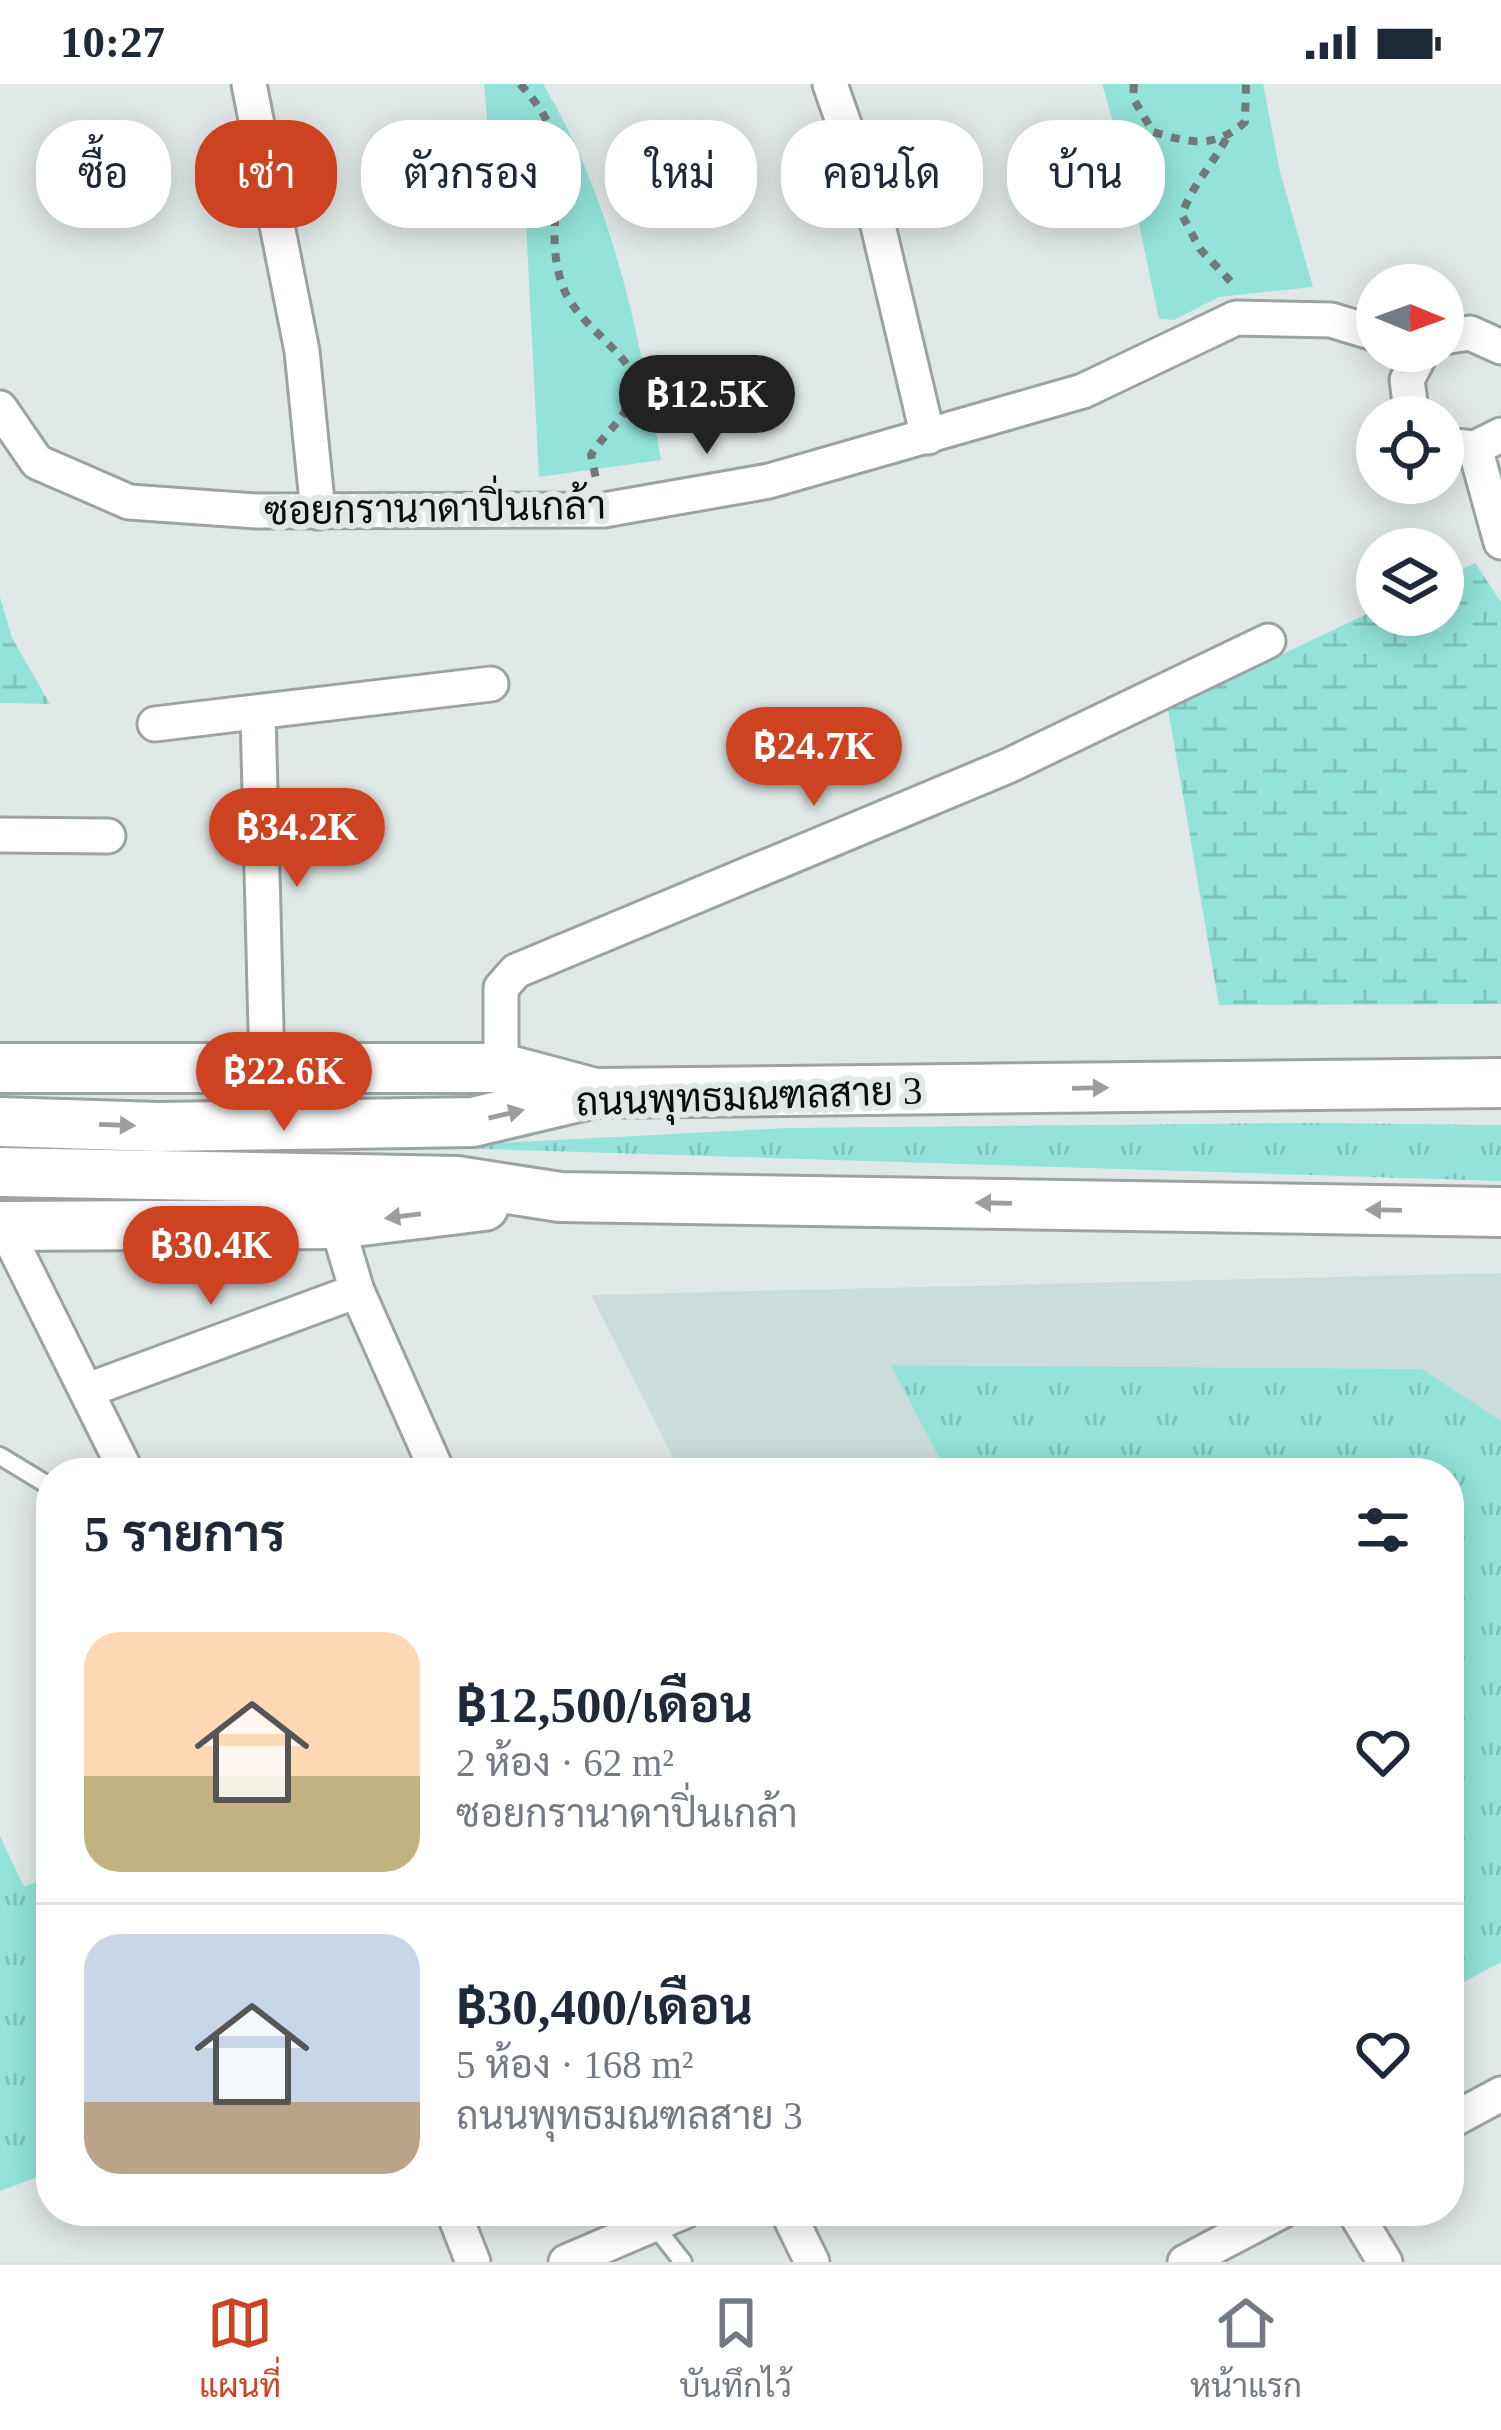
<!DOCTYPE html>
<html lang="th">
<head>
<meta charset="utf-8">
<style>
	:root { --surface:#fff; --page:#f6f6f7; --text:#1f2937; --muted:#747a83; --line:#e0e1e3; --accent:#cd4322 }
	body { margin:0; font-family:"Times New Roman",Sarabun,serif; background:var(--page); color:var(--text); height:100vh; display:flex; flex-direction:column; font-size:45px; white-space:nowrap }
	* { box-sizing:border-box; margin:0 }
	p { font-size:39px; color:var(--muted) }
	.icon { flex:none; width:66px; height:66px; fill:none; stroke:currentColor; stroke-width:2; stroke-linecap:round; stroke-linejoin:round }
	.map { position:relative; flex:1; overflow:hidden }
	.side { position:absolute; left:36px; top:1374px; width:1428px; height:768px; display:flex; flex-direction:column; background:var(--surface); border-radius:48px; box-shadow:0 6px 30px #0003 }
	.side>* { flex:none }
	.banner { position:absolute; left:36px; top:36px; width:1431px; height:108px; display:flex; gap:24px }
	.needle { width:78px; rotate:91deg }
	.tools { position:absolute; left:1356px; top:180px; display:grid; gap:24px }
	.tools a { display:grid; place-items:center; width:108px; height:108px; border-radius:50%; background:var(--surface); box-shadow:0 6px 30px #0003; font-size:60px }
	.price { position:absolute; translate:-50% -102px; padding:0 27px; border-radius:42px; background:var(--accent); color:#fff; font-size:39px; line-height:78px; filter:drop-shadow(0 3px 6px #0008) }
	.price::after { content:''; position:absolute; left:50%; top:72px; width:36px; height:27px; margin-left:-18px; background:inherit; clip-path:polygon(0 0,100% 0,50% 100%) }
	.price.on { background:#222; color:#fff }
	ul { padding:0; list-style:none }
	li { display:flex; align-items:center; gap:36px; height:300px; padding:0 48px }
	li+li { border-top:3px solid var(--line) }
	li span { display:grid; place-items:center; flex:none; width:336px; height:240px; border-radius:36px; color:#555 }
	li>.icon { margin-inline-start:auto }
	span .icon { width:144px; height:144px; fill:#fffc; stroke-width:1 }
	li b { font-size:51px }
	h2 { display:flex; justify-content:space-between; align-items:center; height:144px; padding:0 48px; font-size:51px }
	.chip { padding:0 42px; border-radius:48px; background:var(--surface); box-shadow:0 6px 30px #0003; font-size:42px; line-height:108px }
	.chip.on { background:var(--accent); color:#fff }
	.status { display:flex; justify-content:space-between; align-items:center; height:84px; padding:0 60px; background:var(--surface); direction:ltr }
	.status svg { height:33px; fill:currentColor }
	.tab-bar { display:flex; justify-content:space-around; align-items:center; height:168px; border-top:3px solid var(--line); background:var(--surface); font-size:33px; color:var(--muted) }
	.tab-bar a { display:grid; justify-items:center; gap:6px }
	.tab-bar .on { color:var(--accent) }
	.map>svg:first-child { display:block }
	.built { fill:#cbddda }
	.grass { fill:url(#grass-tufts) }
	.wetland { fill:url(#wetland-marsh) }
	.garden { fill:#93e3d8 }
	.lines { fill:none; stroke-linecap:round; stroke-linejoin:round }
	.service-casing { stroke:#9ca4a3; stroke-width:22 }
	.minor-casing { stroke:#9ca4a3; stroke-width:39 }
	.secondary-casing { stroke:#9ca4a3; stroke-width:54 }
	.path { stroke:#737978; stroke-width:8; stroke-dasharray:9 9; stroke-linecap:butt }
	.service { stroke:#fff; stroke-width:16 }
	.minor { stroke:#fff; stroke-width:33 }
	.secondary { stroke:#fff; stroke-width:48 }
	.oneway { fill:#9d9e9e }
	.labels { text-anchor:middle; dominant-baseline:central; stroke-width:12; stroke-linejoin:round; paint-order:stroke }
	.street-label { font-size:39px; fill:#0a0d0d; stroke:#e0e9e7 }
</style>
</head>
<body>
<div class="status"><b>10:27</b><svg viewBox="0 0 49 12"><path d="M0 12V9h3v3zM5 12V6h3v6zM10 12V3h3v9zM15 12V0h3v12zM26 1h20v11H26zM47 4h2v5h-2z"/></svg></div>
<div class="map">
<svg width="1501" height="2178" viewBox="0 0 1501 2178">
	<defs>
		<pattern id="grass-tufts" width="24" height="20" patternUnits="userSpaceOnUse" patternTransform="scale(3)"><rect width="24" height="20" fill="#93e3d8"/><path d="M3 7l-1-3M5 7V3M7 7l1-3M15 17l-1-3M17 17v-4M19 17l1-3" fill="none" stroke="#7dc2b8"/></pattern>
		<pattern id="wetland-marsh" width="20" height="14" patternUnits="userSpaceOnUse" patternTransform="scale(3)"><rect width="20" height="14" fill="#93e3d8"/><path d="M1 5h8M5 5V1M11 12h8M15 12V8" fill="none" stroke="#7dc2b8"/></pattern>
	</defs>
	<rect width="100%" height="100%" fill="#e0e9e7"/>
	<path class="built" d="M1501 1189V1337L1422 1285 892 1281 947 1389H681L591 1211Z"/>
	<g class="grass">
		<path d="M1310 1039 1501 1041V1097L424 1063 788 1044Z"/>
		<path d="M891 1281 1422 1285 1501 1337V1878L1449 1906V1389H947Z"/>
		<path d="M0 1752 24 1803 51 1792V2088L0 2107Z"/>
	</g>
	<g class="wetland">
		<path d="M1475 479 1501 518V920L1219 921 1168 625 1377 525V531H1443V494Z"/>
		<path d="M0 513 12 554 50 620 0 619Z"/>
	</g>
	<g class="garden">
		<path d="M484 0H543C612 114 638 246 661 376L539 393 525 119 520 80 488 45Z"/>
		<path d="M1102 0H1263L1280 88 1313 203 1219 213 1174 236 1159 235 1130 97Z"/>
	</g>
	<g class="lines">
		<defs>
			<g id="service">
				<path d="M0 1372 51 1403"/>
				<path d="M654 2141 683 2178"/>
			</g>
			<g id="minor">
				<path d="M249 0 302 267 318 428"/>
				<path d="M830 0 875 129 928 353"/>
				<path d="M1443 253 1470 249 1501 263"/>
				<path d="M0 324 37 378 129 418 257 427 604 426 769 397 1083 307 1236 234 1331 236 1377 250"/>
				<path d="M1412 333 1407 296 1422 267"/>
				<path d="M1443 361 1475 364 1501 351"/>
				<path d="M1475 364 1501 458"/>
				<path d="M258 629 267 985"/>
				<path d="M155 640 491 600"/>
				<path d="M0 751 108 752"/>
				<path d="M501 984V904L516 887 1008 682 1268 557"/>
				<path d="M337 1140 357 1207 438 1389"/>
				<path d="M4 1142 127 1389"/>
				<path d="M88 1306 357 1207"/>
				<path d="M1449 2038 1501 2010"/>
				<path d="M453 2127 473 2178"/>
				<path d="M787 2127 812 2178"/>
				<path d="M1354 2127 1385 2178"/>
				<path d="M566 2178 685 2127"/>
				<path d="M1185 2178 1282 2127"/>
			</g>
			<g id="secondary">
				<path d="M0 984H501L591 1008"/>
				<path d="M0 1038 158 1043 473 1038 595 1009 1501 999"/>
				<path d="M0 1088 457 1097 560 1113 1501 1128"/>
				<path d="M0 1142 337 1140 484 1122"/>
			</g>
		</defs>
		<use href="#service" class="service-casing"/>
		<use href="#minor" class="minor-casing"/>
		<use href="#secondary" class="secondary-casing"/>
		<g class="path">
			<path d="M520 0C590 75 539 117 560 194 570 232 606 252 628 282 633 341 619 328 591 371L596 395"/>
			<path d="M1134 0 1133 14 1153 48C1190 59 1215 65 1245 38L1246 0"/>
			<path d="M1226 55C1211 83 1192 101 1182 131L1200 165 1234 201"/>
		</g>
		<use href="#service" class="service"/>
		<use href="#minor" class="minor"/>
		<use href="#secondary" class="secondary"/>
	</g>
	<defs><path id="oneway-solid" d="M-6-.8H1V-3.2L6.5 0L1 3.2V.8H-6Z" transform="scale(3)"/></defs>
	<g class="oneway">
		<use href="#oneway-solid" transform="translate(1090 1004) rotate(-1)"/>
		<use href="#oneway-solid" transform="translate(506 1030) rotate(-13)"/>
		<use href="#oneway-solid" transform="translate(117 1041) rotate(2)"/>
		<use href="#oneway-solid" transform="translate(994 1119) rotate(-179)"/>
		<use href="#oneway-solid" transform="translate(1384 1126) rotate(-179)"/>
		<use href="#oneway-solid" transform="translate(403 1132) rotate(173)"/>
	</g>
	<g class="labels">
		<g class="street-label">
			<text transform="translate(435 424) rotate(-1)">ซอยกรานาดาปิ่นเกล้า</text>
			<text transform="translate(749 1012) rotate(-2)">ถนนพุทธมณฑลสาย 3</text>
		</g>
	</g>
</svg>
<div class="tools">
<a><svg class="needle" viewBox="-14 -14 28 28"><path d="M0-13l5 13h-10z" fill="#e53935"/><path d="M0 13l5-13h-10z" fill="#747a83"/></svg></a>
<a><svg class="icon" aria-label="locate" viewBox="0 0 24 24"><circle cx="12" cy="12" r="6"/><path d="M12 2v4M12 18v4M2 12h4M18 12h4"/></svg></a>
<a><svg class="icon" aria-label="layers" viewBox="0 0 24 24"><path d="M12 4l9 5-9 5-9-5zM3 14l9 5 9-5"/></svg></a>
</div>
<b class="price on" style="left:707px;top:373px">฿12.5K</b>
<b class="price" style="left:814px;top:725px">฿24.7K</b>
<b class="price" style="left:297px;top:806px">฿34.2K</b>
<b class="price" style="left:284px;top:1050px">฿22.6K</b>
<b class="price" style="left:211px;top:1224px">฿30.4K</b>
<div class="banner">
<a class="chip">ซื้อ</a>
<a class="chip on">เช่า</a>
<a class="chip">ตัวกรอง</a>
<a class="chip">ใหม่</a>
<a class="chip">คอนโด</a>
<a class="chip">บ้าน</a>
</div>
<section class="side">
<h2>5 รายการ<svg class="icon" aria-label="filters" viewBox="0 0 24 24"><path d="M4 7h16M4 17h16"/><circle cx="9" cy="7" r="2"/><circle cx="15" cy="17" r="2"/></svg></h2>
<ul>
<li><span style="background:linear-gradient(#ffd9b3 60%,#c2b280 0)"><svg class="icon" aria-label="home" viewBox="0 0 24 24"><path d="M3 11l9-7 9 7M6 9v11h12V9"/></svg></span><div><b>฿12,500/เดือน</b><p>2 ห้อง · 62 m²</p><p>ซอยกรานาดาปิ่นเกล้า</p></div><svg class="icon" aria-label="heart" viewBox="0 0 24 24"><path d="M12 20l-8-8c-3-5 5-10 8-4 3-6 11-1 8 4z"/></svg></li>
<li><span style="background:linear-gradient(#c9d6e8 70%,#b9a48a 0)"><svg class="icon" aria-label="home" viewBox="0 0 24 24"><path d="M3 11l9-7 9 7M6 9v11h12V9"/></svg></span><div><b>฿30,400/เดือน</b><p>5 ห้อง · 168 m²</p><p>ถนนพุทธมณฑลสาย 3</p></div><svg class="icon" aria-label="heart" viewBox="0 0 24 24"><path d="M12 20l-8-8c-3-5 5-10 8-4 3-6 11-1 8 4z"/></svg></li>
</ul>
</section>
</div>
<nav class="tab-bar">
<a class="on"><svg class="icon" aria-label="map" viewBox="0 0 24 24"><path d="M3 6l6-2 6 2 6-2v14l-6 2-6-2-6 2zM9 4v14M15 6v14"/></svg>แผนที่</a>
<a><svg class="icon" aria-label="saved" viewBox="0 0 24 24"><path d="M7 4h10v16l-5-4-5 4z"/></svg>บันทึกไว้</a>
<a><svg class="icon" aria-label="home" viewBox="0 0 24 24"><path d="M3 11l9-7 9 7M6 9v11h12V9"/></svg>หน้าแรก</a>
</nav>
</body>
</html>
